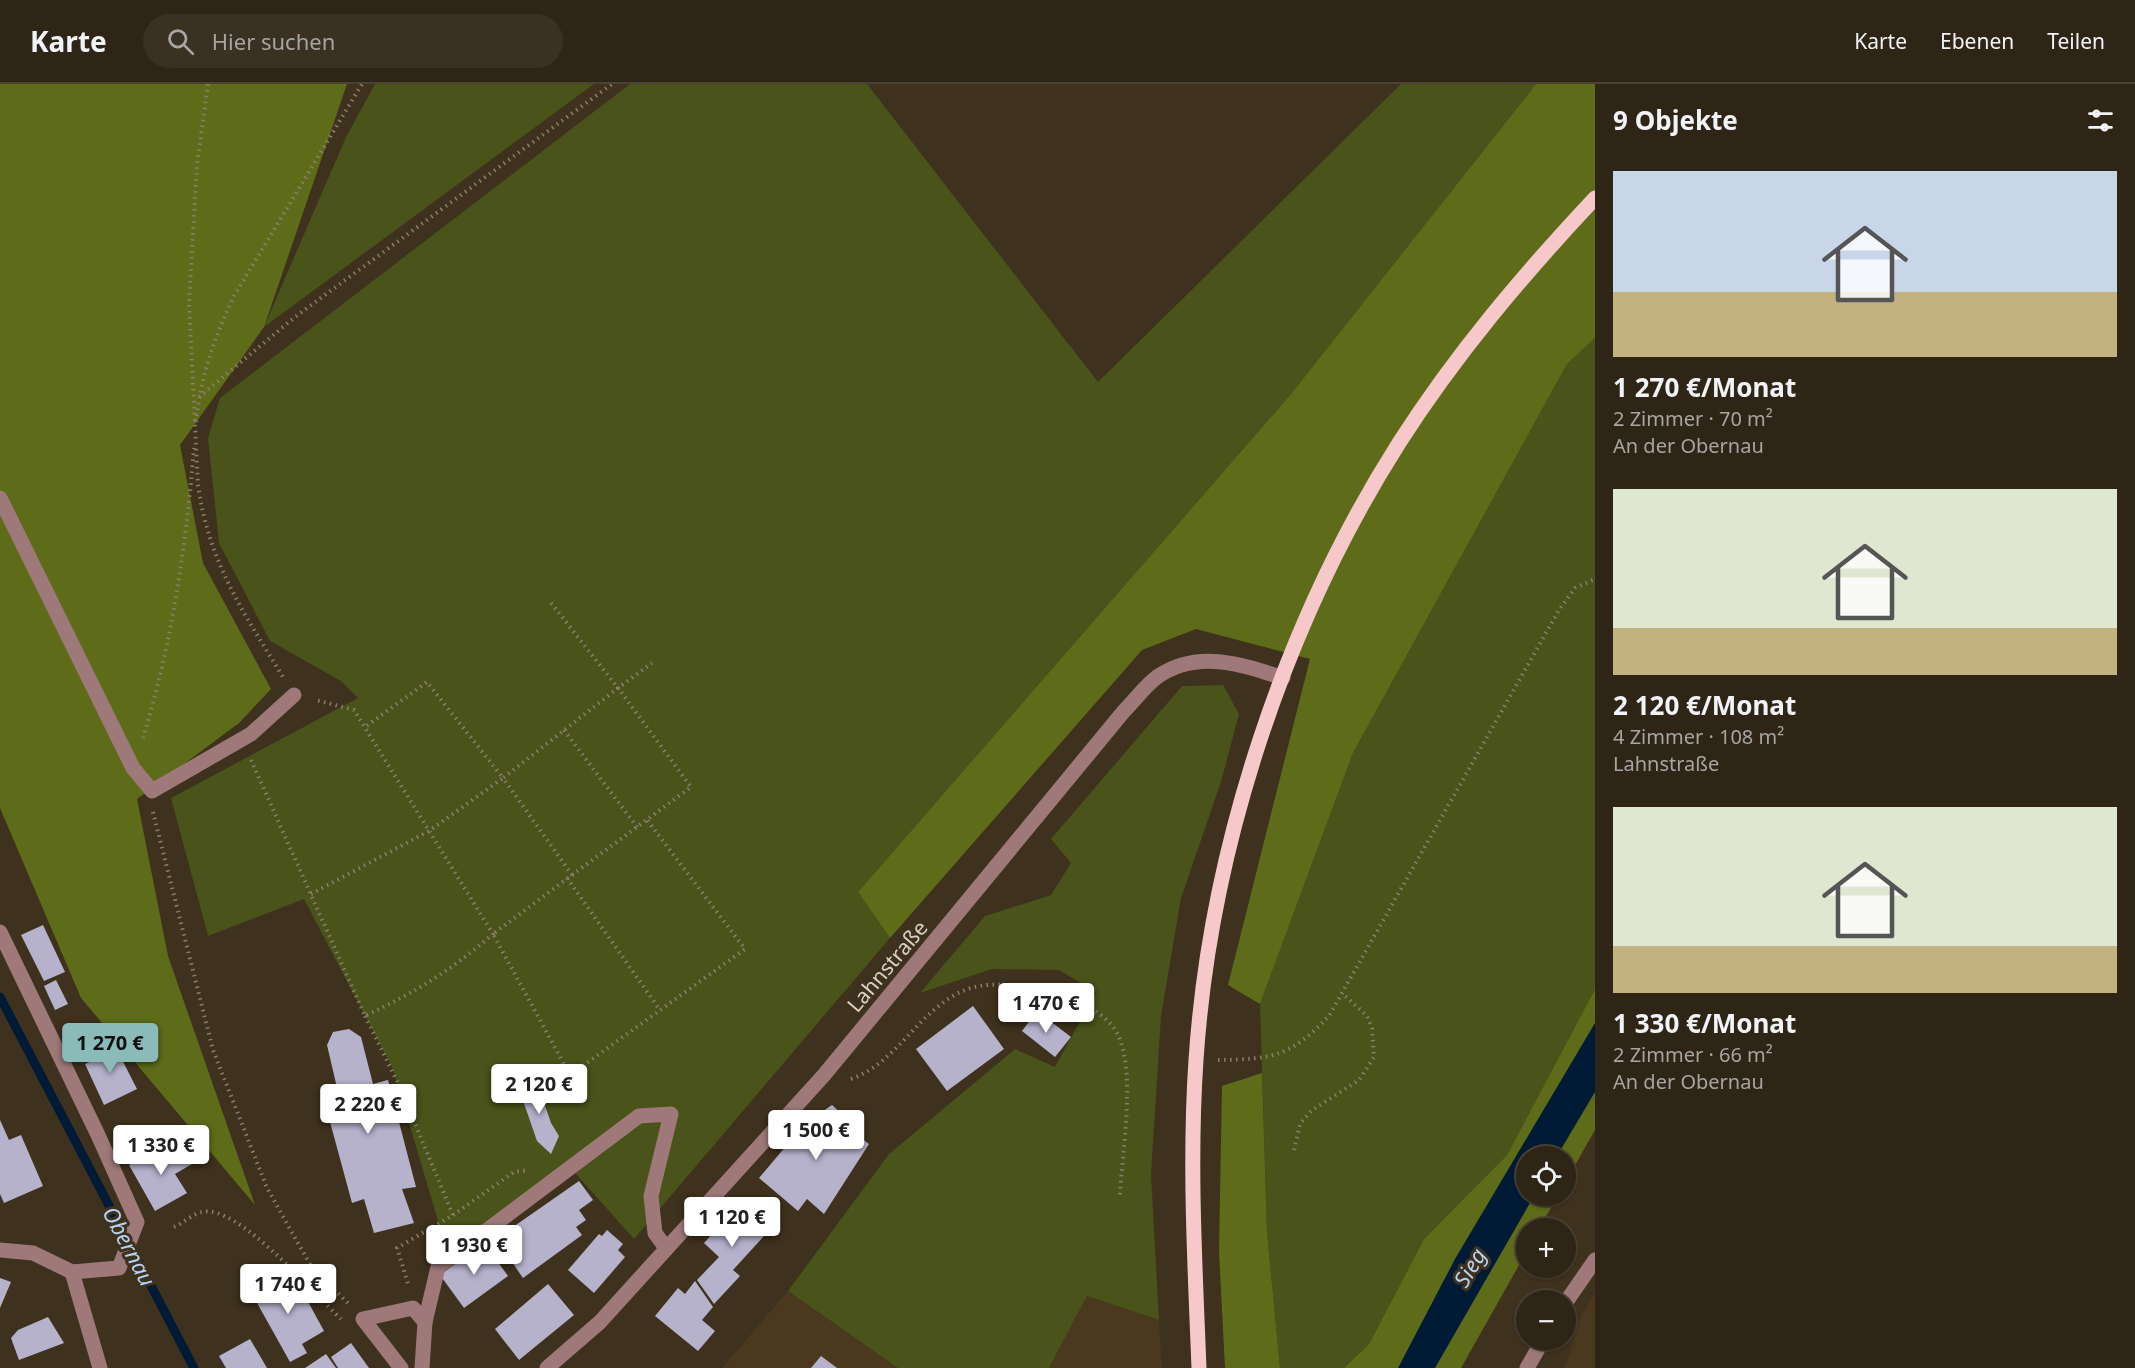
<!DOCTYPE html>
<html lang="de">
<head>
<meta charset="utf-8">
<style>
	:root { --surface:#2e2516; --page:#3a3123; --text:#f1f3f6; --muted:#a7a5a1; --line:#494235; --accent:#8bbbb9 }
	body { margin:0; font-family:"Noto Sans",sans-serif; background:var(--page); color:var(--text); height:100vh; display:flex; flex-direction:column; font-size:22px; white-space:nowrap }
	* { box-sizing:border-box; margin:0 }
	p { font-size:20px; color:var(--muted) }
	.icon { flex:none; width:33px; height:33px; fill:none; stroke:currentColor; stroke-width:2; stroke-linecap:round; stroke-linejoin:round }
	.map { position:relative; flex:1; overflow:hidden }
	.side { display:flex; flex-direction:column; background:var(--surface); width:540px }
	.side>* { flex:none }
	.controls { position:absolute; left:1516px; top:1062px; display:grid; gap:12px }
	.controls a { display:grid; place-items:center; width:60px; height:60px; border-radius:50%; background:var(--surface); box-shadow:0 2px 4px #0004,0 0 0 2px var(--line); font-size:30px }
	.price { position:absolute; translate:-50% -51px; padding:0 14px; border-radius:6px; background:#fff; color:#222; font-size:20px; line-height:39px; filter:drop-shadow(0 2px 3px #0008) }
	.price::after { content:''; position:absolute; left:50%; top:36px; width:18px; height:14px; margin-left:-9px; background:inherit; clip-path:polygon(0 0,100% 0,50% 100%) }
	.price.selected { background:var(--accent); color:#111 }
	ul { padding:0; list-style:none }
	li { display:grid; align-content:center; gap:12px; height:318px; padding:0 18px }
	li span { display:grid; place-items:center; height:186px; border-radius:0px; color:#555 }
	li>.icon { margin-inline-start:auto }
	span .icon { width:108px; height:108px; fill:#fffc; stroke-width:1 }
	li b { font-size:26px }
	h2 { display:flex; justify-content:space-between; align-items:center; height:72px; padding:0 18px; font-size:26px }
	header { display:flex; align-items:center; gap:36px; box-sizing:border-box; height:84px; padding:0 30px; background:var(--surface); border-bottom:2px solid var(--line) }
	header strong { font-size:28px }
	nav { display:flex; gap:33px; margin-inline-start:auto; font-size:21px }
	.search { width:420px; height:54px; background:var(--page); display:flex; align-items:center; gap:15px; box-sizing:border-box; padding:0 21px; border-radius:33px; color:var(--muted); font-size:22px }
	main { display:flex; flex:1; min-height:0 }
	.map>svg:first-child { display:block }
	.built { fill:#4a381f }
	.green { fill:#49531a }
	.forest { fill:#5e6c1a }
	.water { fill:#011b36 }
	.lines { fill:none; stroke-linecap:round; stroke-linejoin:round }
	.stream { stroke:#011b36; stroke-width:9 }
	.building { fill:#b6b2cc }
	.path { stroke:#8a7e6e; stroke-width:4; stroke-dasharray:1.5 4.5; stroke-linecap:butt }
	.minor { stroke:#9f797a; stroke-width:15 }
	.major { stroke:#f7c8c9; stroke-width:15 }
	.labels { text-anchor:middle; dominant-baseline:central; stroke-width:6; stroke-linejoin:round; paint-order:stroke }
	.street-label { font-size:21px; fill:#dad1c5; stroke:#3e311d }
	.water-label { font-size:22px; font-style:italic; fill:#b6d2f2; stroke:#3e311d }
</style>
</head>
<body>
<header>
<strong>Karte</strong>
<div class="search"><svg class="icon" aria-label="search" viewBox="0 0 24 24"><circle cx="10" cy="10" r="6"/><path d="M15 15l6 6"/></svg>Hier suchen</div>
<nav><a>Karte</a><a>Ebenen</a><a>Teilen</a></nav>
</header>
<main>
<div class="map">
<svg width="1595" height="1284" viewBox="0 0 1595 1284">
	<rect width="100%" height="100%" fill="#3e311d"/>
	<g class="built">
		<path d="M788 1207 898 1284H722Z"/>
		<path d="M1595 1209V1284H1565L1581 1231Z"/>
		<path d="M1087 1212 1159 1236 1162 1284H1049Z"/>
	</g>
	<g class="green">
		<path d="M375 0H594L264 243 346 53Z"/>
		<path d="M630 0H867L1098 298 1401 0H1536L1291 310 858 808 890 854 634 1155 568 1081 447 1167 393 985 304 815 208 852 171 714 358 614 341 597 270 557 219 459 208 354 220 314Z"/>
		<path d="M1595 254V905L1507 1071 1424 1155 1369 1260 1344 1284H1280L1267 1148 1260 920 1353 669 1567 280Z"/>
		<path d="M1223 601 1239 630 1221 698 1181 814 1161 932 1151 1090 1159 1236 1087 1212 1049 1284H898L788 1207 889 1070 1015 965 1055 983 1096 908 1059 886 992 885 920 909 985 832 1051 811 1071 779 1051 755 1182 602Z"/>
	</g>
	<g class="forest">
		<path d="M0 0H347L264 243 180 361 203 479 271 605 239 639 137 715 168 872 255 1121 81 914 0 724Z"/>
		<path d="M1536 0H1595V254L1567 280 1353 669 1260 920 1228 901 1310 575 1196 545 1142 566 890 854 858 808 1291 310Z"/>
		<path d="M1595 905V1046L1566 1097V1072H1527V1112H1558L1539 1144H1527V1167L1461 1284H1344L1369 1260 1424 1155 1507 1071Z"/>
		<path d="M1262 989 1267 1148 1280 1284H1225L1219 1168 1222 1002Z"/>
	</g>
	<path class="water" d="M1595 939V1008L1557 1072H1527V1112H1534L1435 1284H1398L1455 1175Z"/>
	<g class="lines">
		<path class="stream" d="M0 913 194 1284"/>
	</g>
	<g class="building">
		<path d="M43 841 65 888 44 897 21 851Z"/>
		<path d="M56 896 68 920 55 926 44 902Z"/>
		<path d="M973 922 1004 965 947 1007 916 965Z"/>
		<path d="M1037 927 1071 953 1055 973 1022 947Z"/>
		<path d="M349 945 361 953 373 1000 388 996 416 1103 402 1105 414 1139 374 1149 364 1115 352 1119 323 1012 338 1008 327 961 333 948Z"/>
		<path d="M112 956 137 1005 104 1021 85 980 100 973 96 964Z"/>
		<path d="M536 995 551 1039 559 1052 551 1070 537 1057 518 1002Z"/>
		<path d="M832 1021 853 1040 849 1045 869 1060 824 1130 807 1115 798 1127 759 1094 813 1030 816 1032Z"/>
		<path d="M0 1036 9 1056 21 1051 43 1102 4 1119 0 1110Z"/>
		<path d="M183 1063 192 1080 175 1090 187 1109 155 1127 129 1081 160 1064 166 1073Z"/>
		<path d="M579 1097 593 1116 579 1126 586 1136 576 1143 582 1151 523 1194 496 1155Z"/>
		<path d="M744 1115 773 1142 733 1186 740 1192 714 1220 697 1196 719 1173 704 1159Z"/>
		<path d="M607 1146 623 1160 618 1166 625 1173 594 1209 568 1186 599 1150 602 1152Z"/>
		<path d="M484 1159 508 1192 464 1224 440 1191Z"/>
		<path d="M281 1189 297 1205 300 1203 324 1247 302 1260 307 1269 290 1278 251 1208Z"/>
		<path d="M0 1194 11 1198 0 1224Z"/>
		<path d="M695 1197 713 1223 702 1236 715 1247 698 1267 655 1232 678 1204 685 1210Z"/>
		<path d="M548 1200 574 1231 519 1276 495 1245Z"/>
		<path d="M48 1233 64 1259 19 1276 11 1254 18 1246Z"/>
		<path d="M250 1255 267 1284H226L219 1272Z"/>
		<path d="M351 1259 369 1284H338L331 1273Z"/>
		<path d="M326 1270 336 1284H305Z"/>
		<path d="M821 1272 837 1284H811Z"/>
	</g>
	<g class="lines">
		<g class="path">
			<path d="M208 0 197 81 189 219 198 401C209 479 243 528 283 593"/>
			<path d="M199 313 295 233 612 0"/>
			<path d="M196 338C200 294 215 252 234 212L362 0"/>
			<path d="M551 519 618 604 503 694 572 791 493 850 570 991 745 865 647 736"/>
			<path d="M564 646 637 743"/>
			<path d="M143 654C172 559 186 462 194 364"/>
			<path d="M251 676 365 932C417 907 449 888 493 850L354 626 316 616"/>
			<path d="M153 728 213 966 267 1104 312 1184 348 1219"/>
			<path d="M572 791 691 703 618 604 652 579"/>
			<path d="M567 794 660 926"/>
			<path d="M311 810 429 747 503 694 427 598 365 643"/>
			<path d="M365 932 398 999 453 1131 397 1164 409 1203"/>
			<path d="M1218 976C1273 975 1290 973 1329 932L1559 526 1575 504 1595 495"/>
			<path d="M851 995C894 980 915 934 953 912 980 896 1007 900 1037 905 1064 910 1106 925 1118 951 1136 989 1122 1069 1120 1111"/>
			<path d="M1294 1066 1300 1040 1311 1027 1359 996 1374 973 1372 944 1367 932 1343 910"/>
			<path d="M453 1131 514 1088 529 1086"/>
			<path d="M174 1143C183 1139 193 1130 202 1128 237 1119 315 1211 341 1235"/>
		</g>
		<g class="minor">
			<path d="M0 414 133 684 152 707 251 650 294 611"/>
			<path d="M0 848 98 1051 137 1138 119 1184 72 1188 33 1169 0 1166"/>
			<path d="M72 1188 100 1284"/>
			<path d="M1566 1218 1595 1176"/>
			<path d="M425 1238 438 1183 639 1032 671 1030 651 1112 655 1149 666 1164"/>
			<path d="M401 1284 363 1235 413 1224 425 1238 422 1284"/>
			<path d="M547 1284 600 1238 824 991 1124 627C1135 616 1145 602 1157 593 1197 565 1241 580 1283 594"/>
			<path d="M1527 1284 1543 1256"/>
		</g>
		<path class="major" d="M1199 1284C1195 1181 1189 1078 1196 976 1210 765 1285 538 1399 359 1456 270 1522 192 1595 114"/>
	</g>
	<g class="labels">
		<g class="street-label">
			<text transform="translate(887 882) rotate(-50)">Lahnstraße</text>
		</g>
		<g class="water-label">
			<text transform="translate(130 1162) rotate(62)">Obernau</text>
			<text transform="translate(1469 1183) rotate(-59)">Sieg</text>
		</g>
	</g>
</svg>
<div class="controls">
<a><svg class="icon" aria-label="locate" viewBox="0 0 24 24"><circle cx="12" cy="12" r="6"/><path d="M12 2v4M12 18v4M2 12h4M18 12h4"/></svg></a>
<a>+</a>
<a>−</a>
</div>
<b class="price" style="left:1046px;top:950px">1 470 €</b>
<b class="price selected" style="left:110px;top:990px">1 270 €</b>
<b class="price" style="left:539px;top:1031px">2 120 €</b>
<b class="price" style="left:368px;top:1051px">2 220 €</b>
<b class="price" style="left:816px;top:1077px">1 500 €</b>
<b class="price" style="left:161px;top:1092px">1 330 €</b>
<b class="price" style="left:732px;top:1164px">1 120 €</b>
<b class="price" style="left:474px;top:1192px">1 930 €</b>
<b class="price" style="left:288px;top:1231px">1 740 €</b>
</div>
<section class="side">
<h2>9 Objekte<svg class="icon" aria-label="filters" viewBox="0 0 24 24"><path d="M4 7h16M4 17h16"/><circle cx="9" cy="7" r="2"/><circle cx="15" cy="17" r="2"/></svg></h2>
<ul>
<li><span style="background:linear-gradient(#c9d6e8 65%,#c2b280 0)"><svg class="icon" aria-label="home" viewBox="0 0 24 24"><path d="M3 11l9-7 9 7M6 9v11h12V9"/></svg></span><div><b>1 270 €/Monat</b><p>2 Zimmer · 70 m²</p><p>An der Obernau</p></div></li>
<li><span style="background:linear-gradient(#dfe7d0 75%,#c2b280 0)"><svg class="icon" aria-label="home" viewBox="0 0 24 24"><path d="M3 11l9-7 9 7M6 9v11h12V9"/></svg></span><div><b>2 120 €/Monat</b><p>4 Zimmer · 108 m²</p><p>Lahnstraße</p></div></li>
<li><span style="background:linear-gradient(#dfe7d0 75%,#c2b280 0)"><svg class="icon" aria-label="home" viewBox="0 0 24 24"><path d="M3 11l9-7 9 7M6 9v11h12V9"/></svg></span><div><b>1 330 €/Monat</b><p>2 Zimmer · 66 m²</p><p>An der Obernau</p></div></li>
</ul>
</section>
</main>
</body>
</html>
